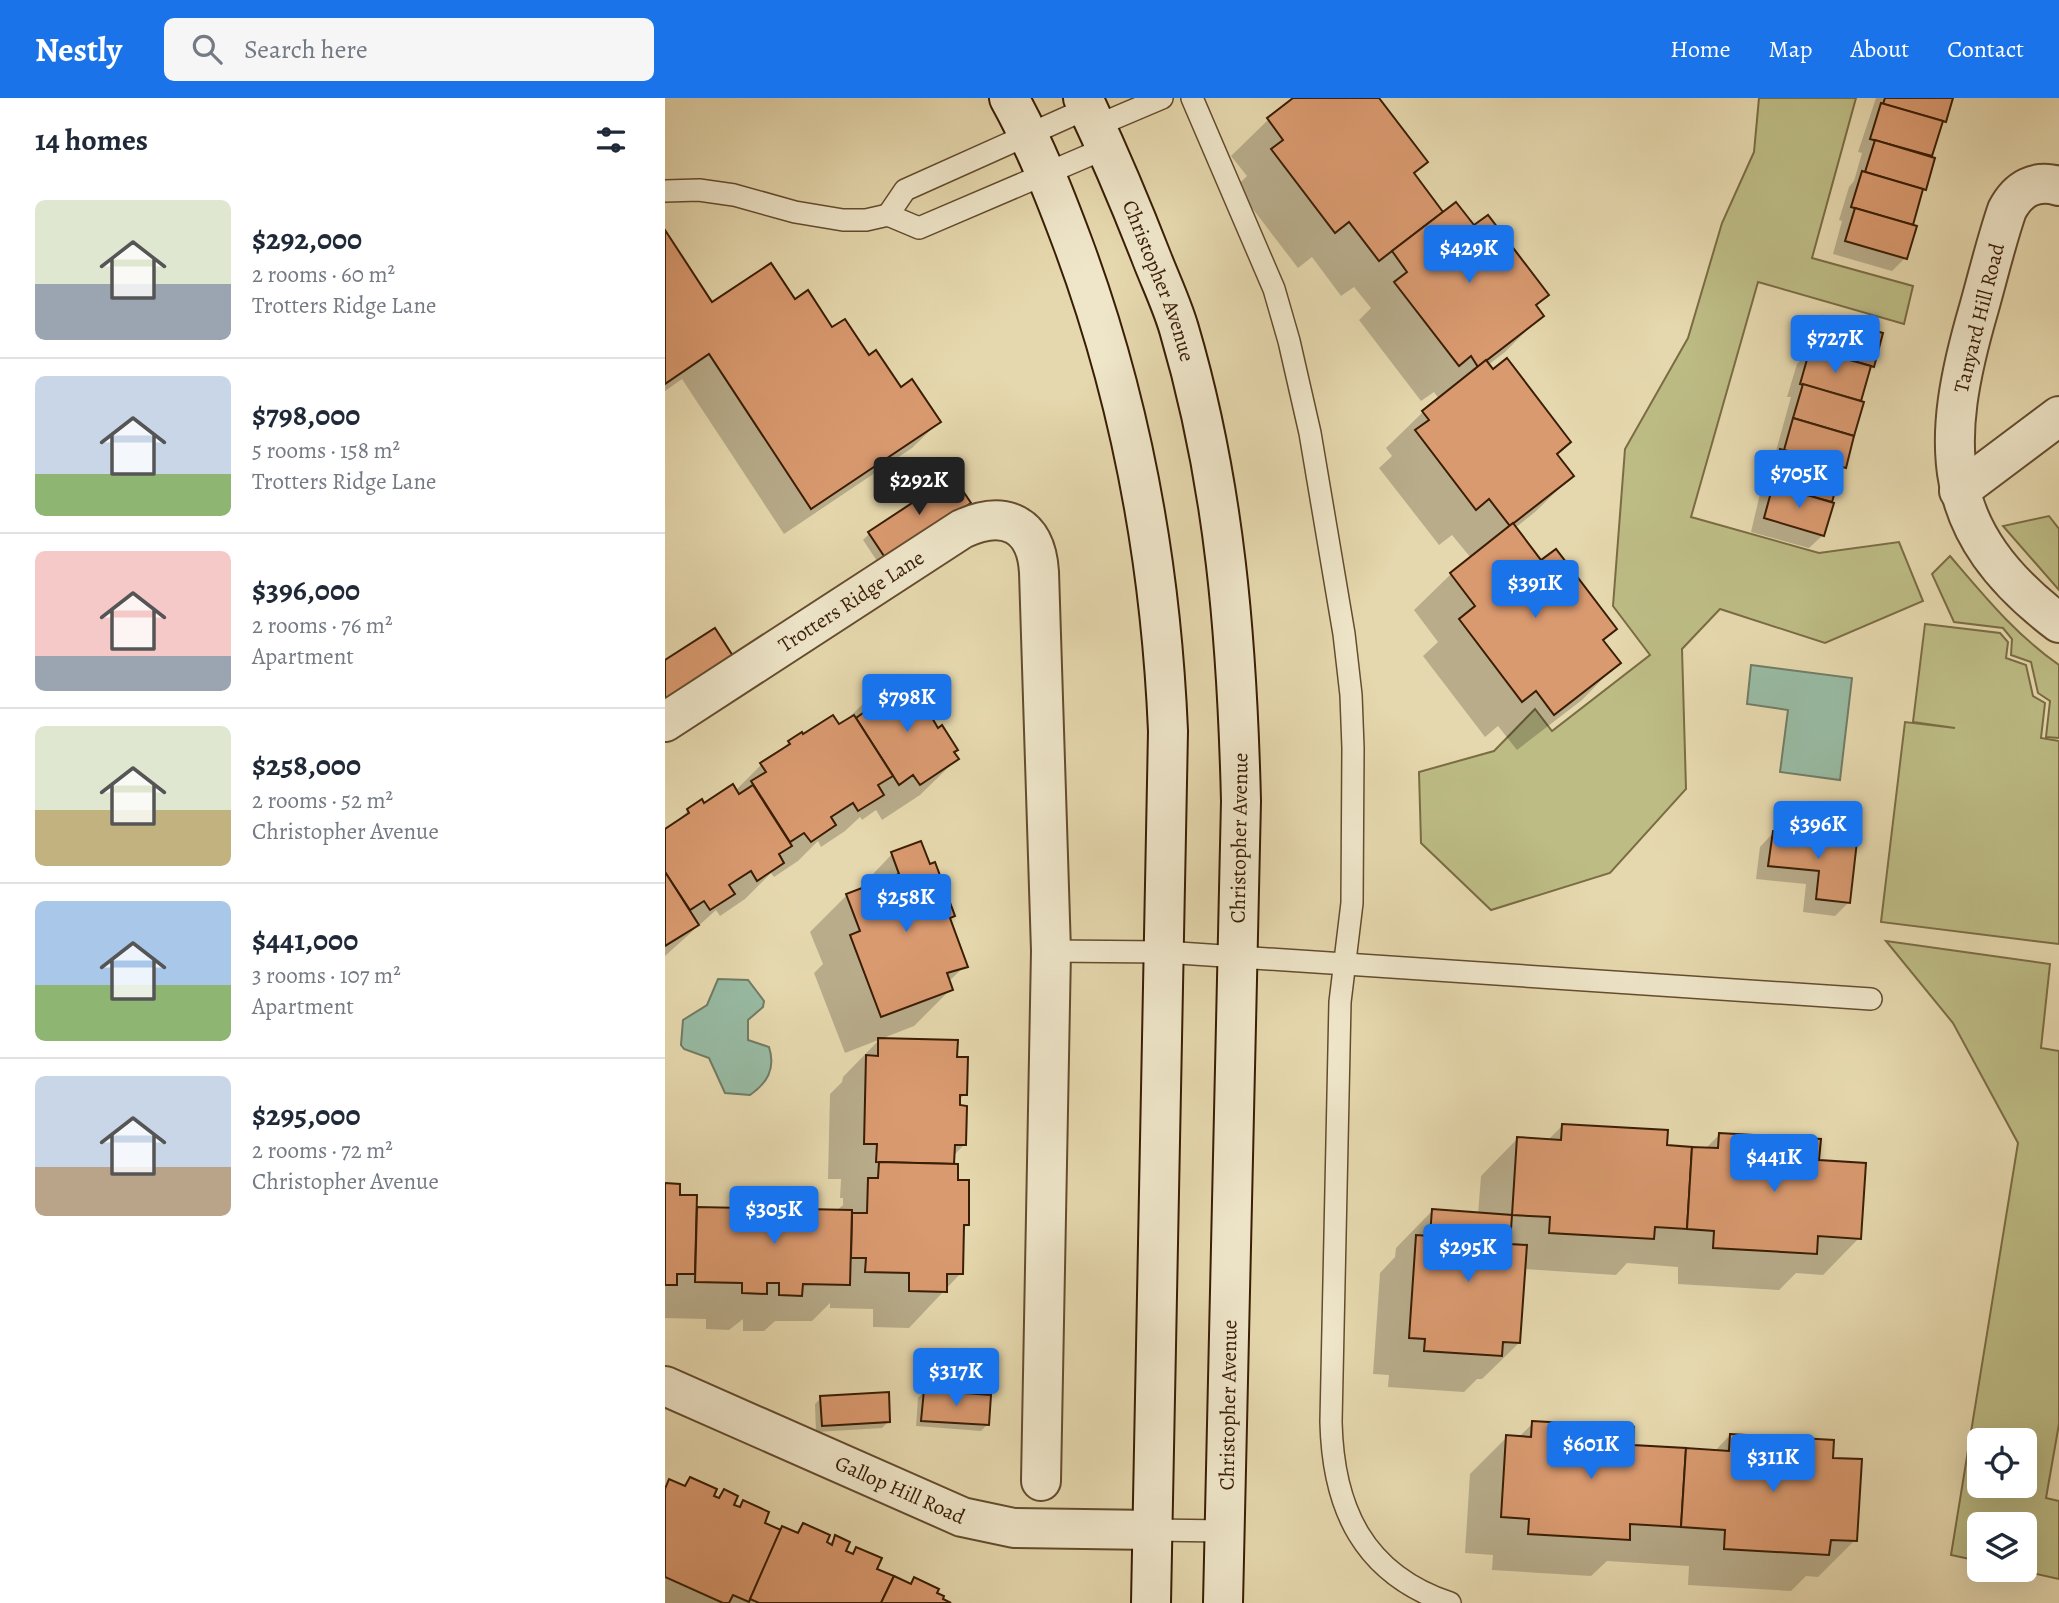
<!DOCTYPE html>
<html lang="en">
<head>
<meta charset="utf-8">
<style>
	:root { --surface:#fff; --page:#f6f6f7; --text:#1f2937; --muted:#747a83; --line:#e0e1e3; --accent:#1a73e8 }
	body { margin:0; font-family:Alegreya,serif; background:var(--page); color:var(--text); height:100vh; display:flex; flex-direction:column; font-size:26px; white-space:nowrap }
	* { box-sizing:border-box; margin:0 }
	p { font-size:23px; color:var(--muted) }
	.icon { flex:none; width:38px; height:38px; fill:none; stroke:currentColor; stroke-width:2; stroke-linecap:round; stroke-linejoin:round }
	.map { position:relative; flex:1; overflow:hidden }
	.side { display:flex; flex-direction:column; background:var(--surface); width:665px }
	.side>* { flex:none }
	.controls { position:absolute; left:1302px; top:1330px; display:grid; gap:14px }
	.controls a { display:grid; place-items:center; width:70px; height:70px; border-radius:10px; background:var(--surface); box-shadow:0 7px 28px #0002; font-size:35px }
	.price { position:absolute; translate:-50% -60px; padding:0 16px; border-radius:7px; background:var(--accent); color:#fff; font-size:23px; line-height:46px; filter:drop-shadow(0 2px 4px #0008) }
	.price::after { content:''; position:absolute; left:50%; top:42px; width:21px; height:16px; margin-left:-10px; background:inherit; clip-path:polygon(0 0,100% 0,50% 100%) }
	.price.on { background:#222; color:#fff }
	ul { padding:0; list-style:none }
	li { display:flex; align-items:center; gap:21px; height:175px; padding:0 35px }
	li+li { border-top:2px solid var(--line) }
	li span { display:grid; place-items:center; flex:none; width:196px; height:140px; border-radius:10px; color:#555 }
	li>.icon { margin-inline-start:auto }
	span .icon { width:84px; height:84px; fill:#fffc; stroke-width:1 }
	li b { font-size:30px }
	h2 { display:flex; justify-content:space-between; align-items:center; height:84px; padding:0 35px; font-size:30px }
	header { display:flex; align-items:center; gap:42px; box-sizing:border-box; height:98px; padding:0 35px; background:var(--accent); color:#fff }
	header strong { font-size:33px }
	nav { display:flex; gap:38px; margin-inline-start:auto; font-size:24px }
	.search { width:490px; height:63px; background:var(--page); display:flex; align-items:center; gap:18px; box-sizing:border-box; padding:0 24px; border-radius:10px; color:var(--muted); font-size:26px }
	main { display:flex; flex:1; min-height:0 }
	.map>svg:first-child { display:block }
	.green { fill:#bdbc85; stroke:#7b6c44; stroke-width:2; fill-rule:evenodd }
	.water { fill:#98bba4; stroke:#727c64; stroke-width:2 }
	.shadow { fill:#0003 }
	.building { fill:#da9a70; stroke:#391d04; stroke-width:2 }
	.lines { fill:none; stroke-linecap:round; stroke-linejoin:round }
	.lane-casing { stroke:#644c2e; stroke-width:24 }
	.street-casing { stroke:#644c2e; stroke-width:42 }
	.secondary-casing { stroke:#391d04; stroke-width:42 }
	.lane { stroke:#efe6ca; stroke-width:21 }
	.street { stroke:#efe6ca; stroke-width:38 }
	.secondary { stroke:#efe6ca; stroke-width:38 }
	.labels { text-anchor:middle; dominant-baseline:central; stroke-width:7; stroke-linejoin:round; paint-order:stroke }
	.street-label { font-size:21px; fill:#391d04; stroke:#efe6ca }
</style>
</head>
<body>
<header>
<strong>Nestly</strong>
<div class="search"><svg class="icon" aria-label="search" viewBox="0 0 24 24"><circle cx="10" cy="10" r="6"/><path d="M15 15l6 6"/></svg>Search here</div>
<nav><a>Home</a><a>Map</a><a>About</a><a>Contact</a></nav>
</header>
<main>
<section class="side">
<h2>14 homes<svg class="icon" aria-label="filters" viewBox="0 0 24 24"><path d="M4 7h16M4 17h16"/><circle cx="9" cy="7" r="2"/><circle cx="15" cy="17" r="2"/></svg></h2>
<ul>
<li><span style="background:linear-gradient(#dfe7d0 60%,#9aa5b1 0)"><svg class="icon" aria-label="home" viewBox="0 0 24 24"><path d="M3 11l9-7 9 7M6 9v11h12V9"/></svg></span><div><b>$292,000</b><p>2 rooms · 60 m²</p><p>Trotters Ridge Lane</p></div></li>
<li><span style="background:linear-gradient(#c9d6e8 70%,#8fb573 0)"><svg class="icon" aria-label="home" viewBox="0 0 24 24"><path d="M3 11l9-7 9 7M6 9v11h12V9"/></svg></span><div><b>$798,000</b><p>5 rooms · 158 m²</p><p>Trotters Ridge Lane</p></div></li>
<li><span style="background:linear-gradient(#f6c9c9 75%,#9aa5b1 0)"><svg class="icon" aria-label="home" viewBox="0 0 24 24"><path d="M3 11l9-7 9 7M6 9v11h12V9"/></svg></span><div><b>$396,000</b><p>2 rooms · 76 m²</p><p>Apartment</p></div></li>
<li><span style="background:linear-gradient(#dfe7d0 60%,#c2b280 0)"><svg class="icon" aria-label="home" viewBox="0 0 24 24"><path d="M3 11l9-7 9 7M6 9v11h12V9"/></svg></span><div><b>$258,000</b><p>2 rooms · 52 m²</p><p>Christopher Avenue</p></div></li>
<li><span style="background:linear-gradient(#a9c7e8 60%,#8fb573 0)"><svg class="icon" aria-label="home" viewBox="0 0 24 24"><path d="M3 11l9-7 9 7M6 9v11h12V9"/></svg></span><div><b>$441,000</b><p>3 rooms · 107 m²</p><p>Apartment</p></div></li>
<li><span style="background:linear-gradient(#c9d6e8 65%,#b9a48a 0)"><svg class="icon" aria-label="home" viewBox="0 0 24 24"><path d="M3 11l9-7 9 7M6 9v11h12V9"/></svg></span><div><b>$295,000</b><p>2 rooms · 72 m²</p><p>Christopher Avenue</p></div></li>
</ul>
</section>
<div class="map">
<svg width="1394" height="1505" viewBox="0 0 1394 1505">
	<rect width="100%" height="100%" fill="#e6d8ae"/>
	<filter id="stains"><feTurbulence type="fractalNoise" baseFrequency=".00286" numOctaves="4"/><feColorMatrix values="0 0 0 0 .2 0 0 0 0 .09 0 0 0 0 .02 0 0 0 .5 -.17"/></filter>
	<radialGradient id="worn" r=".72"><stop offset=".6" stop-color="#630" stop-opacity="0"/><stop offset="1" stop-color="#630" stop-opacity=".3"/></radialGradient>
	<g class="green">
		<path d="M1094 0H1191L1147 160 1248 188 1239 226 1093 184 1026 419 1154 455 1234 444 1258 503 1160 545 1055 511 1017 551 1021 691 945 775 826 812 756 745 754 674 829 653 870 611 887 633 985 557 948 508 960 351 1023 240 1057 125 1089 54Z"/>
		<path d="M1384 418 1394 431V492L1338 428Z"/>
		<path d="M1285 458C1320 499 1350 536 1394 567V640L1381 639 1385 603 1373 595 1366 564 1346 557 1347 541 1338 530 1289 524 1267 476Z"/>
		<path d="M1260 526 1335 535 1343 544 1341 560 1361 567 1368 598 1380 605 1376 640 1394 643V846L1216 824 1240 624 1290 630 1248 624Z"/>
		<path d="M1221 843 1385 866 1376 950 1394 953V1326L1381 1400 1394 1403V1481L1353 1472H1360V1426H1314V1463L1286 1457 1353 1045 1288 925ZM1360 1342V1388H1314V1342Z"/>
	</g>
	<g class="water">
		<path d="M1086 567 1187 580 1175 682 1115 674 1123 612 1082 606Z"/>
		<path d="M53 881 83 882 99 903 98 909 83 922V942L104 949C111 971 102 985 85 997L60 995 44 960 19 951 16 947 18 922 42 907Z"/>
	</g>
	<g class="shadow">
		<path d="M631 0H712L761 64 748 77 778 116 809 130 882 197 870 209 876 218 840 254 823 267 904 344 891 358 907 378 870 414 850 430 876 464 950 531 937 544 953 565 917 602 852 652 833 628 820 639 758 558 773 544 749 512 786 476 806 460 787 437 774 447 714 370 727 358 721 350 758 314 774 301 769 294 756 303 694 222 706 210 689 189 676 198 647 159 633 170 571 89 582 78 566 58 603 22Z"/>
		<path d="M1211 0H1286L1280 23 1274 28 1259 91 1255 95 1240 160 1227 173 1168 156 1177 123 1174 122 1184 89 1189 83 1197 55 1193 54Z"/>
		<path d="M0 135 47 207 129 203 167 232 274 324 247 350 119 436 17 281 0 293Z"/>
		<path d="M1158 220 1216 236 1194 305 1179 369 1174 374 1164 406 1158 437 1144 450 1086 434 1102 366 1109 360 1126 299H1122L1132 266 1137 261 1145 233Z"/>
		<path d="M303 405 214 466 198 442 205 435Z"/>
		<path d="M229 596 261 614 292 661 255 697 217 722 211 712 197 722 195 719 180 733 156 749 153 743 133 763 109 779 106 775 80 801 55 818 51 812 0 858V733L23 713 70 693 96 667 111 657 124 644 174 629 201 603Z"/>
		<path d="M1143 731 1158 740 1184 804 1170 818 1138 814 1141 786 1091 781 1095 749 1108 735 1137 738Z"/>
		<path d="M227 756 264 768 288 818 284 822 301 867 283 884 286 891 249 928 180 955 149 875 158 866 145 834 182 797 191 794Z"/>
		<path d="M214 942 290 961 300 996 293 1003 299 1047 288 1058 302 1127 297 1132 296 1175 244 1230 208 1229V1211L165 1210V1205L147 1223H110L99 1233H78V1221L64 1232 41 1231V1221L0 1220V1087L31 1110 70 1111 80 1101 103 1105 112 1106 116 1102 137 1113H171L178 1107V1100H175L176 1081H163L165 996 177 984 178 979Z"/>
		<path d="M898 1027 1000 1049 1040 1051 1055 1036 1152 1063 1194 1140 1158 1177 1131 1175 1114 1192 1013 1186V1169L962 1165 951 1177 859 1171 854 1245 817 1281H812L799 1294 723 1289 724 1277 708 1276 715 1175 730 1159 731 1150 767 1113 813 1116 816 1078 852 1041 882 1043Z"/>
		<path d="M259 1294 322 1327 316 1333 251 1328 253 1300Z"/>
		<path d="M156 1300 223 1324 217 1330 151 1334 150 1306Z"/>
		<path d="M868 1325 967 1349 1049 1354 1065 1337 1190 1442 1153 1479 1141 1478 1126 1493 1023 1487 1024 1468 942 1463 926 1478 827 1472 828 1457 800 1455 805 1376 842 1339 853 1340Z"/>
		<path d="M25 1381 51 1401 59 1393 67 1407 73 1410 79 1405 98 1426 115 1433 130 1435 138 1427 163 1447 171 1439 178 1454 185 1457 192 1451 210 1472 244 1487 249 1481 282 1505H0V1388L5 1383 17 1389Z"/>
	</g>
	<g class="building">
		<path d="M628 0H714L763 64 749 75 778 114 714 163 684 124 670 135 606 51 618 42 602 20Z"/>
		<path d="M1220 0H1288L1281 24 1218 6Z"/>
		<path d="M1216 5 1278 23 1267 58 1205 41Z"/>
		<path d="M1210 42 1270 60 1261 92 1200 74Z"/>
		<path d="M1197 73 1258 91 1248 127 1186 109Z"/>
		<path d="M791 104 809 127 823 117 884 197 871 207 879 218 813 269 806 258 794 268 729 184 742 174 727 153Z"/>
		<path d="M1190 110 1252 128 1242 161 1180 143Z"/>
		<path d="M0 132 47 204 106 165 130 201 143 192 167 229 180 221 204 257 211 252 236 289 247 281 276 324 146 411 44 256 0 286Z"/>
		<path d="M1158 218 1218 235 1209 269 1148 251Z"/>
		<path d="M1145 251 1206 268 1196 303 1135 286Z"/>
		<path d="M842 260 906 344 892 356 909 378 845 428 824 401 811 412 750 332 764 322 757 313 821 262 828 271Z"/>
		<path d="M1138 286 1199 304 1189 338 1128 320Z"/>
		<path d="M1128 320 1189 338 1181 370 1119 352Z"/>
		<path d="M1115 351 1177 369 1167 404 1105 387Z"/>
		<path d="M288 378 306 405 221 461 203 434Z"/>
		<path d="M1108 387 1169 405 1159 438 1099 420Z"/>
		<path d="M848 425 876 462 891 451 952 531 938 542 956 565 889 617 871 593 857 604 794 521 810 508 785 475Z"/>
		<path d="M50 530 68 558 0 601V562Z"/>
		<path d="M247 582 266 611 263 613 273 630 277 627 293 652 289 654 294 661 255 687 248 677 234 687 191 620 205 610 200 602 224 586 229 593Z"/>
		<path d="M168 617 174 626 189 617 228 678 213 687 219 697 193 713 188 705 166 719 171 727 146 744 139 735 125 744 86 683 101 674 95 665 125 646 123 643 137 634 138 636Z"/>
		<path d="M68 686 74 696 88 687 127 748 114 756 119 765 92 783 86 773 64 787 70 796 45 812 39 803 25 812 0 774V731L24 715 22 711 37 701 39 705Z"/>
		<path d="M1143 730 1161 732 1160 739 1192 743 1185 805 1151 801 1154 773 1103 768 1108 733 1142 737Z"/>
		<path d="M256 743 265 766 270 764 290 818 285 820 303 869 282 875 288 892 216 919 185 837 195 833 181 796 234 776 226 754Z"/>
		<path d="M0 774 34 827 0 848Z"/>
		<path d="M213 940 293 942 292 959H303L302 997H295V1007L302 1008 301 1047H290L289 1066 211 1064 212 1046H199L201 957 213 958Z"/>
		<path d="M897 1026 1003 1032 1002 1047 1027 1049 1022 1131 990 1129 989 1141 884 1135 885 1119 847 1117 852 1039 896 1042Z"/>
		<path d="M1054 1035 1156 1041 1154 1062 1201 1065 1196 1141 1153 1138 1152 1156 1048 1150 1049 1133 1022 1131 1027 1049 1053 1050Z"/>
		<path d="M214 1064 293 1066V1082H304V1127H299L298 1176H282V1194L244 1193V1175L200 1174 201 1160H186L187 1115H202L203 1080H213Z"/>
		<path d="M0 1085 15 1086V1097H32L30 1176H12V1187H0Z"/>
		<path d="M80 1099H104V1104H116L115 1100H139V1111L187 1112 185 1187 138 1186 137 1198 114 1197V1185H102V1196L77 1195V1185L30 1184 32 1109 80 1110Z"/>
		<path d="M767 1111 847 1117 845 1146 862 1147 855 1245 838 1244 837 1258 759 1253 760 1241 744 1240 751 1137 765 1138Z"/>
		<path d="M259 1292 326 1297 324 1327 256 1323Z"/>
		<path d="M224 1294 225 1324 157 1328 155 1298Z"/>
		<path d="M867 1323 969 1329 968 1347 1021 1350 1016 1429 965 1426V1442L863 1436 864 1421 836 1419 841 1337 866 1339Z"/>
		<path d="M1065 1336 1169 1342 1168 1360 1197 1361 1192 1443 1166 1442 1164 1457 1059 1451 1060 1432 1016 1429 1021 1350 1064 1353Z"/>
		<path d="M25 1379 52 1391 49 1398 54 1400 59 1391 73 1398 69 1407 75 1409 78 1402 104 1414 100 1425 116 1432 84 1504 68 1497 64 1505H58L0 1479V1391L4 1381 20 1388Z"/>
		<path d="M138 1425 165 1437 162 1444 167 1447 170 1437 185 1444 181 1453 188 1456 191 1449 217 1460 212 1471 229 1478 216 1505H94L85 1501 117 1428 133 1435Z"/>
		<path d="M229 1478 246 1486 249 1479 274 1491 272 1495 279 1498 278 1501 286 1505H216Z"/>
	</g>
	<g class="lines">
		<defs>
			<g id="lane">
				<path d="M527 0 609 191 624 243 645 335 679 536 686 597 688 650 687 805 675 904 666 1324C668 1410 698 1476 785 1505"/>
				<path d="M431 28 497 0"/>
				<path d="M0 93 34 92 69 97 130 114 178 122H201L223 117 254 130 441 50"/>
				<path d="M223 117 240 92 423 10"/>
				<path d="M386 853 499 854 1206 901"/>
				<path d="M487 1432 560 1433"/>
			</g>
			<g id="street">
				<path d="M1394 88C1370 81 1353 91 1342 112 1331 144 1323 178 1314 210 1274 347 1273 433 1394 525"/>
				<path d="M1294 393 1394 318"/>
				<path id="s1" d="M0 624 297 431C340 411 371 426 374 474L386 853 376 1383"/>
				<path id="s2" d="M0 1288 297 1419 349 1430 487 1432"/>
			</g>
			<g id="secondary">
				<path d="M344 0C370 47 389 95 408 146 466 302 496 467 503 633L486 1505"/>
				<path id="s3" d="M418 0C443 53 466 107 487 161 496 184 507 207 514 231 560 387 572 541 576 703L558 1505"/>
			</g>
		</defs>
		<use href="#lane" class="lane-casing"/>
		<use href="#street" class="street-casing"/>
		<use href="#secondary" class="secondary-casing"/>
		<use href="#lane" class="lane"/>
		<use href="#street" class="street"/>
		<use href="#secondary" class="secondary"/>
	</g>
	<g class="labels">
		<g class="street-label">
			<text stroke="none"><textPath href="#s3" startOffset="198">Christopher Avenue</textPath></text>
			<text transform="translate(1314 220) rotate(-76)">Tanyard Hill Road</text>
			<text stroke="none"><textPath href="#s1" startOffset="222">Trotters Ridge Lane</textPath></text>
			<text transform="translate(574 740) rotate(-89)">Christopher Avenue</text>
			<text transform="translate(563 1307) rotate(-89)">Christopher Avenue</text>
			<text stroke="none"><textPath href="#s2" startOffset="257">Gallop Hill Road</textPath></text>
		</g>
	</g>
	<rect width="100%" height="100%" filter="url(#stains)"/>
	<rect width="100%" height="100%" fill="url(#worn)"/>
</svg>
<div class="controls">
<a><svg class="icon" aria-label="locate" viewBox="0 0 24 24"><circle cx="12" cy="12" r="6"/><path d="M12 2v4M12 18v4M2 12h4M18 12h4"/></svg></a>
<a><svg class="icon" aria-label="layers" viewBox="0 0 24 24"><path d="M12 4l9 5-9 5-9-5zM3 14l9 5 9-5"/></svg></a>
</div>
<b class="price" style="left:804px;top:187px">$429K</b>
<b class="price" style="left:1170px;top:277px">$727K</b>
<b class="price" style="left:1134px;top:412px">$705K</b>
<b class="price on" style="left:254px;top:419px">$292K</b>
<b class="price" style="left:870px;top:522px">$391K</b>
<b class="price" style="left:242px;top:636px">$798K</b>
<b class="price" style="left:1153px;top:763px">$396K</b>
<b class="price" style="left:241px;top:836px">$258K</b>
<b class="price" style="left:1109px;top:1096px">$441K</b>
<b class="price" style="left:109px;top:1148px">$305K</b>
<b class="price" style="left:803px;top:1186px">$295K</b>
<b class="price" style="left:291px;top:1310px">$317K</b>
<b class="price" style="left:926px;top:1383px">$601K</b>
<b class="price" style="left:1108px;top:1396px">$311K</b>
</div>
</main>
</body>
</html>
